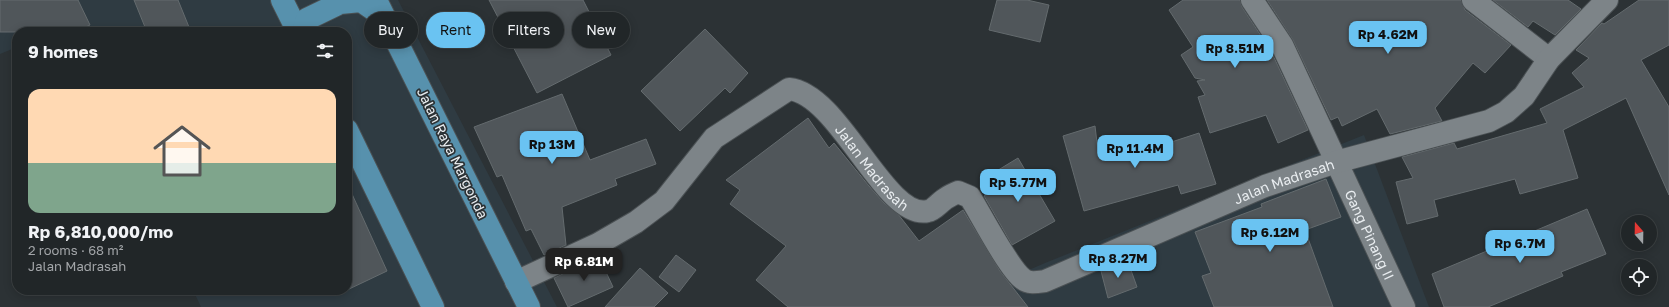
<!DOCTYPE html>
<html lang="en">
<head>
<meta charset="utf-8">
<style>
	:root { --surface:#212628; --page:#2d3234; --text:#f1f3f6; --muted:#a2a5a8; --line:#3e4345; --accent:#6ac3f2 }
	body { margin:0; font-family:"Golos Text",sans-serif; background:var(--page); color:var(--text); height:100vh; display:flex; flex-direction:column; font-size:15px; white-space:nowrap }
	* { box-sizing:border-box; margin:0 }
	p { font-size:13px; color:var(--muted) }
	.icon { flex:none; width:22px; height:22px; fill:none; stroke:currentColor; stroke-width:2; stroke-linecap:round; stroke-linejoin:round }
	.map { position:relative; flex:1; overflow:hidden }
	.drawer { position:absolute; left:12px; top:27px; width:340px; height:268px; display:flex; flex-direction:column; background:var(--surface); border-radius:16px; box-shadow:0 2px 10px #0003,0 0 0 1px var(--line) }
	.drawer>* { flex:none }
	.hud { position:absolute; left:364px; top:12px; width:380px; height:36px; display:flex; gap:8px }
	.needle { width:26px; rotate:340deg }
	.buttons { position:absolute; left:1621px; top:215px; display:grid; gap:8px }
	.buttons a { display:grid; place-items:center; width:36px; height:36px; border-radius:50%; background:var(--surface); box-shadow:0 2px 10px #0003,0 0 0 1px var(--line); font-size:20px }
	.price { position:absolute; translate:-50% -34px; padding:0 9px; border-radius:8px; background:var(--accent); color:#111; font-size:13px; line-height:26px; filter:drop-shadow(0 1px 2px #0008) }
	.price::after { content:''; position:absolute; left:50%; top:24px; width:12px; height:9px; margin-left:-6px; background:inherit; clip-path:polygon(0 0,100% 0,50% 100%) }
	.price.selected { background:#222; color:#fff }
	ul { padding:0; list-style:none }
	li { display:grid; align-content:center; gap:8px; height:212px; padding:0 16px }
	li span { display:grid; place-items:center; height:124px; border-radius:12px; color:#555 }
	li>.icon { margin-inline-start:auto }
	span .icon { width:72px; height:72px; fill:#fffc; stroke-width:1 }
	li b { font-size:17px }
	h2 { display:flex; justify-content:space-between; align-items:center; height:48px; padding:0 16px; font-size:17px }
	.chip { padding:0 14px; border-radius:18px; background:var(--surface); box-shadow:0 2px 10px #0003,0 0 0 1px var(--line); font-size:14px; line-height:36px }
	.chip.selected { background:var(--accent); color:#111 }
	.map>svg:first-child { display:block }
	.built { fill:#2f3b42 }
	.building { fill:#50565a; stroke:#646b6e }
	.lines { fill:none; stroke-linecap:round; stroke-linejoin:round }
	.street-casing { stroke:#4b5154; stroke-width:24 }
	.primary-casing { stroke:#4b5154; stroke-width:24 }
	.street { stroke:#7d8488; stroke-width:22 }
	.primary { stroke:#5791ad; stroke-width:22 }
	.labels { text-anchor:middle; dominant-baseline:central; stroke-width:3.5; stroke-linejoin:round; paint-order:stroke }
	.street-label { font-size:14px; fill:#e9edf0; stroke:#2c3235 }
</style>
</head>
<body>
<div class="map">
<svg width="1669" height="307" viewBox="0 0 1669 307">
	<rect width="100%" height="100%" fill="#2c3235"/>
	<g class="built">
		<path d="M0 0H398L557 307H201L193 290H347V32H75L72 26 17 32V47L0 54Z"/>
		<path d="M1364 135 1429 307H943L1045 263Z"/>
	</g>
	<g class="building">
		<path d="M0 0H78L90 25 75 32H0Z"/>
		<path d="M134 0H178L191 32H147Z"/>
		<path d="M489 0H583L611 55 537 93Z"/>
		<path d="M997 0H1027L1049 5 1040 42 989 30Z"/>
		<path d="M1183 0H1240L1242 7 1271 51 1308 130 1278 143 1266 115 1210 133 1198 97 1205 95 1197 81 1205 80 1195 78 1181 55 1193 47 1169 10Z"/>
		<path d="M1267 0H1461L1465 10 1511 45 1485 73 1473 63 1435 108 1442 121 1390 134 1377 109 1342 126 1338 117 1331 120 1293 40Z"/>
		<path d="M1493 0H1568L1581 9 1555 35 1533 21 1528 27Z"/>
		<path d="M1639 0H1669V45L1641 60 1669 107V195L1626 98 1563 130 1578 178 1520 194 1515 179 1434 200 1438 216 1407 224 1396 182 1413 178 1402 157 1454 143 1457 149 1547 123 1540 109 1584 87 1572 73 1589 58 1576 50 1602 23 1604 24Z"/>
		<path d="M705 29 748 73 730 93 725 88 680 131 641 91Z"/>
		<path d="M562 94 590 160 646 139 656 164 615 179 617 185 562 207 566 245 544 255 531 229 526 231 502 175 497 177 474 127Z"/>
		<path d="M808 118 829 148 834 143 869 186 884 203 898 214 919 241 963 210 1000 271 1028 307H788L756 280 786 246 730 204 740 190 726 180Z"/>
		<path d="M1095 126 1098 151 1114 147 1115 153 1145 144 1147 150 1199 133 1216 184 1181 194 1178 185 1084 211 1063 136Z"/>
		<path d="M1018 158 1055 221 1012 245 984 196 997 187 990 175Z"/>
		<path d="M1326 179 1341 217 1305 230 1333 307H1214L1202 276 1211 273 1195 232 1262 207 1261 204Z"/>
		<path d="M347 183 387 271 347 290Z"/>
		<path d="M1587 209 1606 254 1561 272 1563 276 1488 307H1444L1432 274Z"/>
		<path d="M676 255 696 270 679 292 659 277Z"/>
		<path d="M599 257 613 287 568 307 554 278Z"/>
		<path d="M1127 259 1137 287 1108 298 1101 271Z"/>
		<path d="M640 268 668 293 654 307H605Z"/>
	</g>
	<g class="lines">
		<defs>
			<g id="street">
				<path id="s1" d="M1252 0 1282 45 1404 307"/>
				<path d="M1473 0 1549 59"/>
				<path id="s2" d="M516 282 598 244 636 222 664 201 714 138 789 89C840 94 885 221 928 211 934 210 940 202 945 199 949 196 954 194 958 192L970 197C981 215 1009 269 1023 279 1029 284 1038 282 1045 281L1265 186 1336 162 1489 121 1506 112 1524 96 1549 59 1607 0"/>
			</g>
			<g id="primary">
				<path d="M282 0 298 32"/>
				<path d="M376 0 529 307"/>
				<path d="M303 32 307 19 340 3 361 1 384 17"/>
				<path d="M347 130 433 307"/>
			</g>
		</defs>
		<use href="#street" class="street-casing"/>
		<use href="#primary" class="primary-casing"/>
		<use href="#street" class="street"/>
		<use href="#primary" class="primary"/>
	</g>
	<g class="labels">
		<g class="street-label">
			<text transform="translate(453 153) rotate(64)">Jalan Raya Margonda</text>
			<text stroke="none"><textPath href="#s2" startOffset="456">Jalan Madrasah</textPath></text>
			<text stroke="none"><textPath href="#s2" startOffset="959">Jalan Madrasah</textPath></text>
			<text stroke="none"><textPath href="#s1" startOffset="263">Gang Pinang II</textPath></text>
		</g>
	</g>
</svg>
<div class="buttons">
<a><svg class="needle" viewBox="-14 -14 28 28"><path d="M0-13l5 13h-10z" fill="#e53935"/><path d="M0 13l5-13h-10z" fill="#a2a5a8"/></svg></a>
<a><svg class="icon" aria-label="locate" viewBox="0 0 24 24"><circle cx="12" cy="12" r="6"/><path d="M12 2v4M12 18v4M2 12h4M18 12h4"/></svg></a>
</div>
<b class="price" style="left:1388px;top:55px">Rp 4.62M</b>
<b class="price" style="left:1235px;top:69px">Rp 8.51M</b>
<b class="price" style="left:552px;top:165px">Rp 13M</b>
<b class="price" style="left:1135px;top:169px">Rp 11.4M</b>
<b class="price" style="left:1018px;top:203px">Rp 5.77M</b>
<b class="price" style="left:1270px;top:253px">Rp 6.12M</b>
<b class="price" style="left:1520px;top:264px">Rp 6.7M</b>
<b class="price" style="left:1118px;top:279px">Rp 8.27M</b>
<b class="price selected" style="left:584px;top:282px">Rp 6.81M</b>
<div class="hud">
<a class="chip">Buy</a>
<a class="chip selected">Rent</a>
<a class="chip">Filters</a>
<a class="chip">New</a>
</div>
<section class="drawer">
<h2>9 homes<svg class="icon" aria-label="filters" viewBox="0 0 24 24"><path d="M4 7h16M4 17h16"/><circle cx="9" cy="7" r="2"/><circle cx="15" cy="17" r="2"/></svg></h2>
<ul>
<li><span style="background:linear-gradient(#ffd9b3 60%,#7fa58c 0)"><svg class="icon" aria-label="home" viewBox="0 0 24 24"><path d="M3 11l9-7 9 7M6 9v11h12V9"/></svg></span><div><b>Rp 6,810,000/mo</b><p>2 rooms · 68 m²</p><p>Jalan Madrasah</p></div></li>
</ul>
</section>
</div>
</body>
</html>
